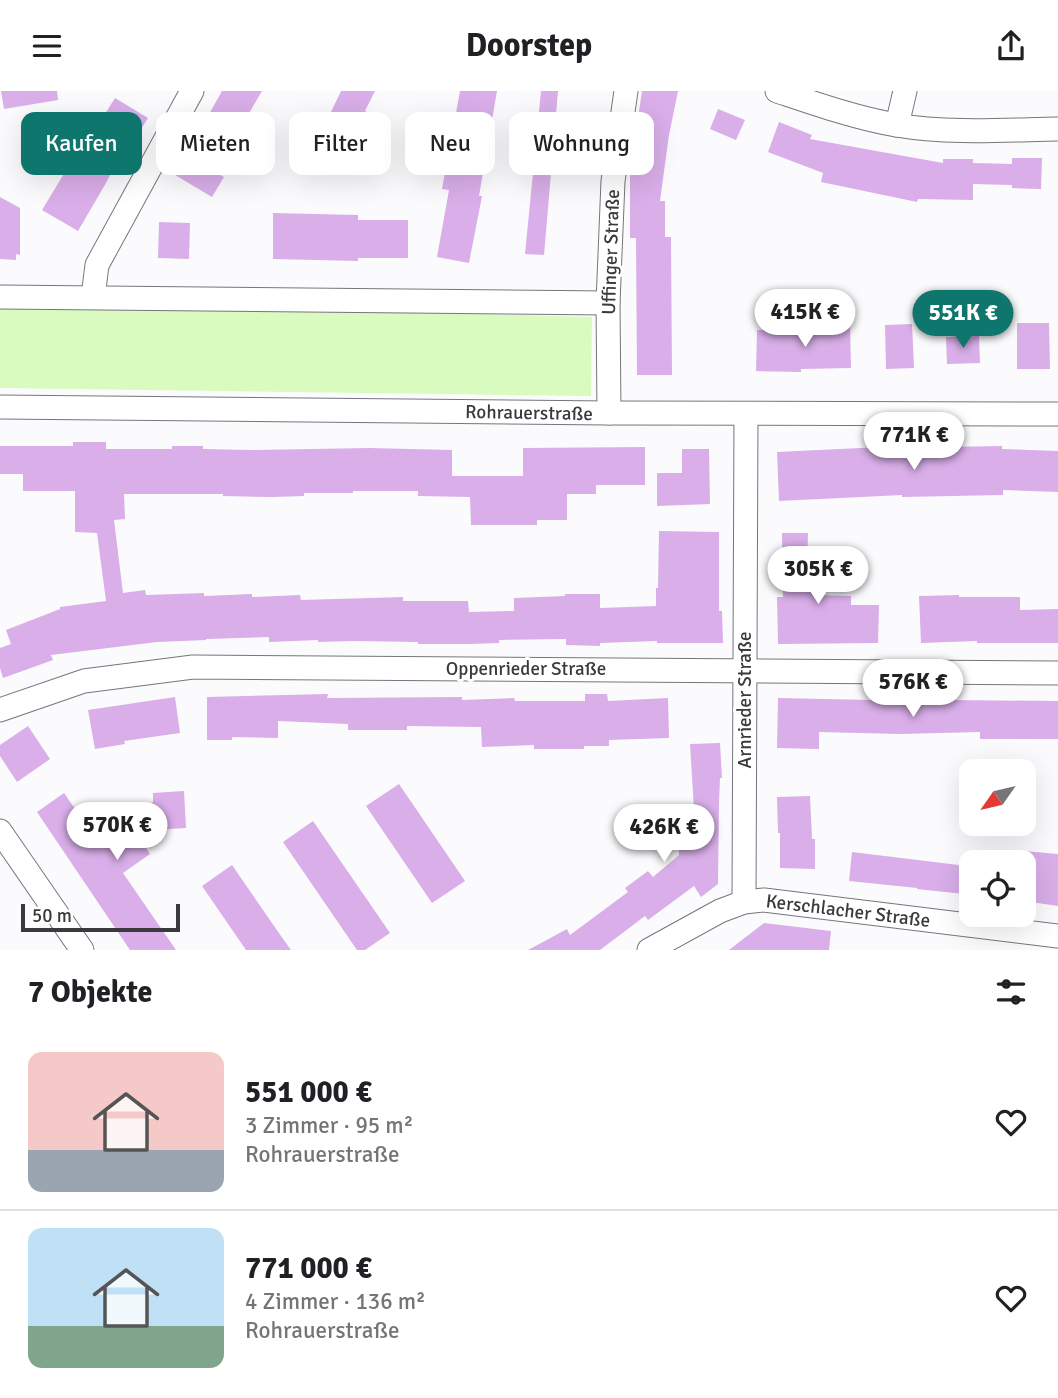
<!DOCTYPE html>
<html lang="de">
<head>
<meta charset="utf-8">
<style>
	:root { --surface:#fff; --page:#f2f2f2; --text:#202124; --muted:#757577; --line:#e0e0e0; --accent:#0f766e }
	body { margin:0; font-family:Signika,sans-serif; background:var(--page); color:var(--text); height:100vh; display:flex; flex-direction:column; font-size:26px; white-space:nowrap }
	* { box-sizing:border-box; margin:0 }
	p { font-size:23px; color:var(--muted) }
	.icon { flex:none; width:38px; height:38px; fill:none; stroke:currentColor; stroke-width:2; stroke-linecap:round; stroke-linejoin:round }
	.map { position:relative; height:859px; overflow:hidden }
	.sheet { display:flex; flex-direction:column; background:var(--surface); flex:1 }
	.sheet>* { flex:none }
	.banner { position:absolute; left:21px; top:21px; width:700px; height:63px; display:flex; gap:14px }
	.needle { width:46px; rotate:236deg }
	.controls { position:absolute; left:959px; top:668px; display:grid; gap:14px }
	.controls a { display:grid; place-items:center; width:77px; height:77px; border-radius:14px; background:var(--surface); box-shadow:0 7px 28px #0002; font-size:35px }
	.scale { position:absolute; left:21px; bottom:18px; width:159px; box-sizing:border-box; padding-left:7px; border:4px solid #3a393c; border-top:0; font-size:19px; line-height:24px; white-space:nowrap; color:#3a393c; -webkit-text-stroke:5px #fff; paint-order:stroke }
	.price { position:absolute; translate:-50% -60px; padding:0 16px; border-radius:24px; background:#fff; color:#222; font-size:23px; line-height:46px; filter:drop-shadow(0 2px 4px #0008) }
	.price::after { content:''; position:absolute; left:50%; top:42px; width:21px; height:16px; margin-left:-10px; background:inherit; clip-path:polygon(0 0,100% 0,50% 100%) }
	.price.current { background:var(--accent); color:#fff }
	ul { padding:0; list-style:none }
	li { display:flex; align-items:center; gap:21px; height:175px; padding:0 28px }
	li+li { border-top:2px solid var(--line) }
	li span { display:grid; place-items:center; flex:none; width:196px; height:140px; border-radius:14px; color:#555 }
	li>.icon { margin-inline-start:auto }
	span .icon { width:84px; height:84px; fill:#fffc; stroke-width:1 }
	li b { font-size:30px }
	h2 { display:flex; justify-content:space-between; align-items:center; height:84px; padding:0 28px; font-size:30px }
	.pill { padding:0 24px; border-radius:14px; background:var(--surface); box-shadow:0 7px 28px #0002; font-size:24px; line-height:63px }
	.pill.current { background:var(--accent); color:#fff }
	header { display:flex; justify-content:space-between; align-items:center; height:91px; padding:0 28px; background:var(--surface); font-size:32px; font-weight:700 }
	.map>svg:first-child { display:block }
	.green { fill:#d9fbc0 }
	.building { fill:#d9aee9 }
	.lines { fill:none; stroke-linecap:round; stroke-linejoin:round }
	.minor-casing { stroke:#76757c; stroke-width:25 }
	.minor { stroke:#fff; stroke-width:23 }
	.labels { text-anchor:middle; dominant-baseline:central; stroke-width:6; stroke-linejoin:round; paint-order:stroke }
	.street-label { font-size:19px; fill:#3a393c; stroke:#fff }
</style>
</head>
<body>
<header><svg class="icon" aria-label="menu" viewBox="0 0 24 24"><path d="M4 6h16M4 12h16M4 18h16"/></svg>Doorstep<svg class="icon" aria-label="share" viewBox="0 0 24 24"><path d="M12 15V3M7 8l5-5 5 5M5 13v7h14v-7"/></svg></header>
<div class="map">
<svg width="1058" height="859" viewBox="0 0 1058 859">
	<rect width="100%" height="100%" fill="#fbfbfe"/>
	<path class="green" d="M120 213 592 226 591 305 0 297V215Z"/>
	<g class="building">
		<path d="M1 0H57L58 9 4 18Z"/>
		<path d="M222 0H262L215 81 224 86 212 106 175 84Z"/>
		<path d="M341 0H375L365 20 369 22 340 80 310 65Z"/>
		<path d="M460 0H497L479 105H482L469 172 437 166 449 99 442 98Z"/>
		<path d="M541 0H558L544 164 525 163Z"/>
		<path d="M642 0H678L669 44 660 110H665V146H671L672 284H637L636 147H630V81Z"/>
		<path d="M115 7 148 27 131 54 127 52 106 92 78 140 42 119 65 81 39 66 50 48 86 70 103 37 98 34Z"/>
		<path d="M718 18 745 29 736 49 710 38Z"/>
		<path d="M779 31 812 44 810 48 943 72V68H973V72L1012 73V67H1042L1041 98 1012 97V94L973 93V109L918 108 917 111 821 91 823 82 768 61Z"/>
		<path d="M0 106 20 117V164L16 163V169L0 168Z"/>
		<path d="M273 122 358 124V129H408V167H358V170L273 168Z"/>
		<path d="M159 131 190 132 189 168 158 167Z"/>
		<path d="M850 231 851 277 801 278V281L756 280 757 239 816 240V232Z"/>
		<path d="M1017 232H1049L1050 278H1017Z"/>
		<path d="M912 233 914 277 886 278 885 234Z"/>
		<path d="M979 245 980 272 947 273 946 246Z"/>
		<path d="M73 351H106V358H172V355H203V358L252 359 369 357 452 359V385H523V357L645 356V394H596V403H567V429H537V434H471L470 406 418 405V400H353V402H304V405L272 406 223 405V403H124L125 428 114 429 123 502 145 499 146 504 204 502V505L252 503V506L300 504 301 509 403 506V510H468L469 521 514 520V507L565 505V503H600V517L656 515V497H658L659 440 719 441V520H722L723 552H657V550L600 552V555L566 554V548L499 549V552L470 553H418V551L355 550 318 551V549L269 551V546L206 548V549L157 551 51 564 53 569 3 587 0 577V557L11 553 6 539 60 518V516L106 510 97 442 75 441V400H23V383H0V355H73Z"/>
		<path d="M944 353V356L1002 355V358L1058 360V401L1003 399V404L902 406V404L779 410 777 361Z"/>
		<path d="M682 358H709L710 413 657 415V382H682Z"/>
		<path d="M782 442H808L807 479H812V504L851 505V514H879L878 552 778 553 777 506H783Z"/>
		<path d="M959 504V506H1020V519L1058 518V552H977V550L921 552 919 505Z"/>
		<path d="M328 603 327 607 462 606V609L514 607 515 610H585V603H607L608 610 668 607 669 647 609 649V655H584V658H534V654L482 656 481 636 407 635V639H348V633L278 630V647L232 646V649H207V606Z"/>
		<path d="M175 606 180 642 124 650 125 653 95 658 88 619Z"/>
		<path d="M778 607 872 609H880V611L951 609 1058 610V648H980V641L900 643 819 641V658L777 657Z"/>
		<path d="M28 635 50 668 17 691 0 665V654Z"/>
		<path d="M720 652 722 687H720L719 712 718 793 701 806 694 795 648 829 645 825 600 859H528L567 838 570 844 628 801 625 797 648 780 653 786 679 764 678 718H694L690 653Z"/>
		<path d="M399 693 465 790 432 812 366 715Z"/>
		<path d="M184 700 186 737 135 740 150 763 123 782 176 859H130L37 721 64 702 98 751 132 727 130 724 153 711V702Z"/>
		<path d="M810 705 812 748H815V778L780 777V742H778L777 706Z"/>
		<path d="M313 730 390 842 365 859H357L283 751Z"/>
		<path d="M1024 760 1058 763V815L1024 810Z"/>
		<path d="M852 761 967 775 964 803 917 798V797L849 790Z"/>
		<path d="M232 774 281 845 291 859H246L202 795Z"/>
		<path d="M764 832 831 840 829 859H729Z"/>
	</g>
	<g class="lines">
		<defs>
			<g id="minor">
				<path d="M777 0C816 13 856 27 896 34 949 43 1005 39 1058 38"/>
				<path d="M897 34 905 0"/>
				<path d="M0 206 608 212"/>
				<path d="M93 206 97 174 192 0"/>
				<path d="M0 316 609 322 1058 323"/>
				<path d="M609 322 608 212 613 90 626 0"/>
				<path d="M0 619 84 590 193 576 1058 582"/>
				<path d="M0 740 82 859"/>
				<path d="M744 811 746 323"/>
				<path d="M649 859 720 820 744 811 764 809 1058 845"/>
			</g>
		</defs>
		<use href="#minor" class="minor-casing"/>
		<use href="#minor" class="minor"/>
	</g>
	<g class="labels">
		<g class="street-label">
			<text transform="translate(611 161) rotate(-88)">Uffinger Straße</text>
			<text transform="translate(529 322) rotate(1)">Rohrauerstraße</text>
			<text x="526" y="578">Oppenrieder Straße</text>
			<text transform="translate(745 609) rotate(-90)">Arnrieder Straße</text>
			<text transform="translate(848 820) rotate(7)">Kerschlacher Straße</text>
		</g>
	</g>
</svg>
<div class="controls">
<a><svg class="needle" viewBox="-14 -14 28 28"><path d="M0-13l5 13h-10z" fill="#e53935"/><path d="M0 13l5-13h-10z" fill="#757577"/></svg></a>
<a><svg class="icon" aria-label="locate" viewBox="0 0 24 24"><circle cx="12" cy="12" r="6"/><path d="M12 2v4M12 18v4M2 12h4M18 12h4"/></svg></a>
</div>
<div class="scale">50 m</div>
<b class="price" style="left:805px;top:258px">415K €</b>
<b class="price current" style="left:963px;top:259px">551K €</b>
<b class="price" style="left:914px;top:381px">771K €</b>
<b class="price" style="left:818px;top:515px">305K €</b>
<b class="price" style="left:913px;top:628px">576K €</b>
<b class="price" style="left:117px;top:771px">570K €</b>
<b class="price" style="left:664px;top:773px">426K €</b>
<div class="banner">
<a class="pill current">Kaufen</a>
<a class="pill">Mieten</a>
<a class="pill">Filter</a>
<a class="pill">Neu</a>
<a class="pill">Wohnung</a>
</div>
</div>
<section class="sheet">
<h2>7 Objekte<svg class="icon" aria-label="filters" viewBox="0 0 24 24"><path d="M4 7h16M4 17h16"/><circle cx="9" cy="7" r="2"/><circle cx="15" cy="17" r="2"/></svg></h2>
<ul>
<li><span style="background:linear-gradient(#f6c9c9 70%,#9aa5b1 0)"><svg class="icon" aria-label="home" viewBox="0 0 24 24"><path d="M3 11l9-7 9 7M6 9v11h12V9"/></svg></span><div><b>551 000 €</b><p>3 Zimmer · 95 m²</p><p>Rohrauerstraße</p></div><svg class="icon" aria-label="heart" viewBox="0 0 24 24"><path d="M12 20l-8-8c-3-5 5-10 8-4 3-6 11-1 8 4z"/></svg></li>
<li><span style="background:linear-gradient(#bfe0f5 70%,#7fa58c 0)"><svg class="icon" aria-label="home" viewBox="0 0 24 24"><path d="M3 11l9-7 9 7M6 9v11h12V9"/></svg></span><div><b>771 000 €</b><p>4 Zimmer · 136 m²</p><p>Rohrauerstraße</p></div><svg class="icon" aria-label="heart" viewBox="0 0 24 24"><path d="M12 20l-8-8c-3-5 5-10 8-4 3-6 11-1 8 4z"/></svg></li>
</ul>
</section>
</body>
</html>
